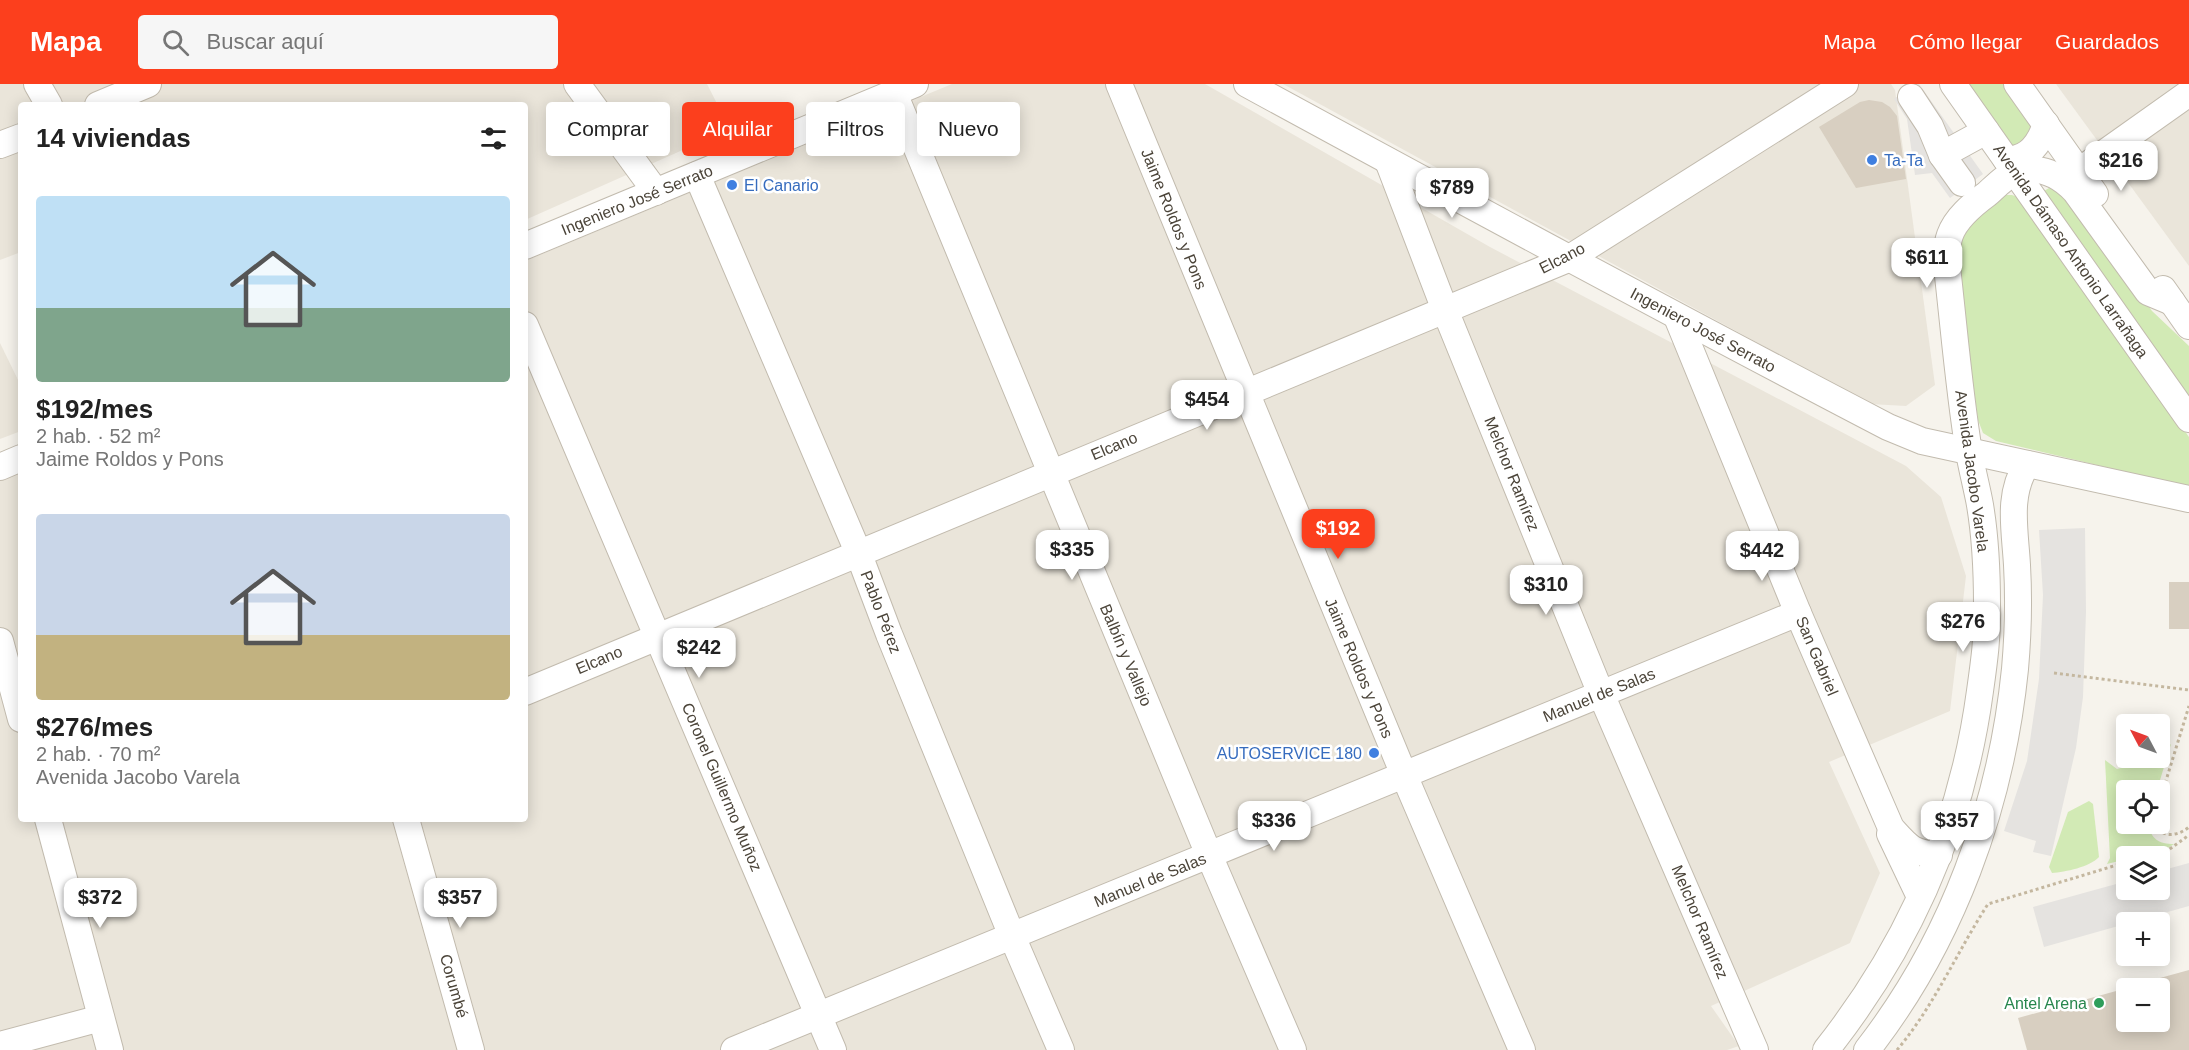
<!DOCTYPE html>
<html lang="es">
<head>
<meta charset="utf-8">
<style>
	:root { --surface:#fff; --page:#f6f6f6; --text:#222; --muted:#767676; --accent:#fc3f1d }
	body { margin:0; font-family:Arial,sans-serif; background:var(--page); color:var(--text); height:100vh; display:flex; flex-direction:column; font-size:22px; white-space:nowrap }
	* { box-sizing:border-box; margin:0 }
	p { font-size:20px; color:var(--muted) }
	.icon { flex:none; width:33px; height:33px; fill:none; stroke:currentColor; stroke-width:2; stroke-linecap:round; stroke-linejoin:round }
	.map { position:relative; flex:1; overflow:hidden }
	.side { position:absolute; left:18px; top:18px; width:510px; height:720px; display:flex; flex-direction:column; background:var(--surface); border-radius:6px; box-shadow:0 3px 15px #0003 }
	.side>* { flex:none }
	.banner { position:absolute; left:546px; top:18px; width:570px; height:54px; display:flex; gap:12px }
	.needle { width:39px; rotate:311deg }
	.controls { position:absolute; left:2116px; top:630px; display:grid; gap:12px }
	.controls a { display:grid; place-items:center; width:54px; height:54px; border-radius:6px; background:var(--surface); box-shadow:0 3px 15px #0003; font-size:30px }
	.price { position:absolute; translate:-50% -51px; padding:0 14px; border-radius:12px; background:#fff; color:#222; font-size:20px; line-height:39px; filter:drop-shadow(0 2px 3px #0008) }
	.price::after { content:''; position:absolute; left:50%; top:36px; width:18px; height:14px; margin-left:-9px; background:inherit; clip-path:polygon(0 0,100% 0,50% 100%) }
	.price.active { background:var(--accent); color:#fff }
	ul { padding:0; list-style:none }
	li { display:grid; align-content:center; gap:12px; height:318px; padding:0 18px }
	li span { display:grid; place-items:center; height:186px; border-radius:6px; color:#555 }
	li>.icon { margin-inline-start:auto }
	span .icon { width:108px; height:108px; fill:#fffc; stroke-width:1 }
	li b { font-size:26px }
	h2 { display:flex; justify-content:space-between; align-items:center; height:72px; padding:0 18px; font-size:26px }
	.chip { padding:0 21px; border-radius:6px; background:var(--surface); box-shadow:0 3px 15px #0003; font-size:21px; line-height:54px }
	.chip.active { background:var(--accent); color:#fff }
	header { display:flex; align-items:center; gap:36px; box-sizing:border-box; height:84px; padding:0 30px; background:var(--accent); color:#fff }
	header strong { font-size:28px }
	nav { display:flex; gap:33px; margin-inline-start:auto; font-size:21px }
	.search { width:420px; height:54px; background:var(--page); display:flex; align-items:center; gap:15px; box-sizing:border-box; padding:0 21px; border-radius:6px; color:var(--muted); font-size:22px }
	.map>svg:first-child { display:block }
	.residential { fill:#eae5da }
	.green { fill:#d2eab5 }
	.parking { fill:#e5e3e0 }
	.building { fill:#d8cfc1 }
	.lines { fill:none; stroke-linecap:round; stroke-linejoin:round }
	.minor-casing { stroke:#c2bbae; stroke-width:28 }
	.path { stroke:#c4b79f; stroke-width:3; stroke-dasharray:3 3; stroke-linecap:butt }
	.minor { stroke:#fff; stroke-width:26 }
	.shop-dot { fill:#3f7fe0; stroke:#fff; stroke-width:2 }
	.leisure-dot { fill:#2e9e5b; stroke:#fff; stroke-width:2 }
	.labels { text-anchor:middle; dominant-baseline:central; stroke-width:5; stroke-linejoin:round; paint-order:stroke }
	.shop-label { font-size:16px; fill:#366cbe; stroke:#fff; text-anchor:start }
	.street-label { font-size:16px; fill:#4b4439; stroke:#fff }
	.leisure-label { font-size:16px; fill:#27864d; stroke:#fff; text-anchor:end }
</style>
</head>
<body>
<header>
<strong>Mapa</strong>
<div class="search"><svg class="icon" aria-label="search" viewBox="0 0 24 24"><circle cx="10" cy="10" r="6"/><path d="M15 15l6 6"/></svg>Buscar aquí</div>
<nav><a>Mapa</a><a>Cómo llegar</a><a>Guardados</a></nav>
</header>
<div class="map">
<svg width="2189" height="966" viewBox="0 0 2189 966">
	<rect width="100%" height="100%" fill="#f6f3ec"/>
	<g class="residential">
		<path d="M0 0H707L730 45 525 136V21H391L389 19 383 21H21V168L0 176Z"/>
		<path d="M952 0H1205L1490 163 1906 382 1941 413 1966 492 1950 627 1829 678 1880 789 1850 859 1711 922 1739 962 1727 966H0V396L21 387V735H525V177Z"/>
		<path d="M1283 0H1891L1895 6 1935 301 1906 322 1870 320Z"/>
		<path d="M2056 0H2189V182Z"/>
		<path d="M0 259 21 302V347L0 355Z"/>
	</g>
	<g class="green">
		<path d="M1965 0H2003L2032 43 2033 50 2017 64 2010 62Z"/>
		<path d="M2049 104H2053L2073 116 2152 227 2189 262V312L2046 113 2044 107Z"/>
		<path d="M2005 111H2012L2020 114 2189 353V403L1996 357 1983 349 1978 336 1956 179 1957 160 1975 133Z"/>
		<path d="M2171 660 2157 706H2127V740H2148C2151 755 2159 760 2174 760 2163 769 2141 772 2127 772V775L2107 780 2110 774 2105 676 2117 685C2132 681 2144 674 2160 674V669Z"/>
		<path d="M2089 717 2093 720 2099 773C2090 783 2065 788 2052 789L2049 783 2068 728Z"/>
	</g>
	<g class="parking">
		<path d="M1915 0H1919L1983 90 1950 114 1932 89 1915 91 1907 35 1894 15Z"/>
		<path d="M2085 444 2086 528 2083 613 2076 664 2051 772 2033 768 2036 757 2004 747 2027 677 2039 595 2043 511 2039 446Z"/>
		<path d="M2189 779V822L2044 863 2033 823 2127 797V806H2160V787Z"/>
	</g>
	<g class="building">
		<path d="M1869 16 1882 18 1890 23 1897 32 1906 95 1856 104 1819 43 1860 18Z"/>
		<rect x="2169" y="498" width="20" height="47"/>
		<path d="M2189 886V966H2027L2018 934 2127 904V938H2160V894Z"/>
	</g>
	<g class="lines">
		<defs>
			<g id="minor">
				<path d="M37 0 49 21"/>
				<path d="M577 0 656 108"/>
				<path d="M1119 0 1404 691 1522 966"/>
				<path d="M1247 0C1460 116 1673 231 1888 343L1922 357 2189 415"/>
				<path d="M1953 0 2189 335"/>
				<path d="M2017 0 2095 110"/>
				<path d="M894 9 1209 771 1293 966"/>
				<path d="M1911 13 1930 42 1942 71 1962 99"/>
				<path d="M98 21 148 0"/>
				<path d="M0 61 21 53"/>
				<path d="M1942 71 1986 47"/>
				<path d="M2006 75C2028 77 2040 59 2046 40"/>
				<path d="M1388 77 1445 226 1601 610 1755 966"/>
				<path d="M2079 87 2189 9"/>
				<path d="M697 91 858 468 889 550 1012 852 1061 966"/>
				<path d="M525 162 915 0"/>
				<path d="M2163 205 2189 242"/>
				<path d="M1677 233 1798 529 1891 744C1909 764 1912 769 1939 771"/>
				<path d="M525 241 833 966"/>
				<path d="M0 383 21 374"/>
				<path d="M0 557 21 635"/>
				<path d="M525 608 1568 175 1845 0"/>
				<path d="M48 735 110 966"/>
				<path d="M406 735 471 966"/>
				<path d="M1890 750 1920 813"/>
				<path d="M0 961 101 934"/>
				<path d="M734 966 1798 529"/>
				<path d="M1826 966C1910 860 1962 741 1980 607 1984 579 1988 550 1987 521 1987 491 1985 451 1980 421 1977 404 1972 386 1969 368 1959 307 1954 244 1947 183 1946 172 1946 162 1950 151 1956 134 1972 121 1987 110 1995 103 2006 91 2017 88 2040 81 2060 91 2075 107L2148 208 2172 218"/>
				<path d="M1867 966C1952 857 2001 723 2015 585 2018 551 2019 516 2017 481 2015 445 2007 411 2027 380"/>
			</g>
		</defs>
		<use href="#minor" class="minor-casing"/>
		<g class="path">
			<path d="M2054 589 2189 606"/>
			<path d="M2160 716 2189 622"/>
			<path d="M2155 740C2162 755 2178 752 2189 743"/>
			<path d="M2147 772 2167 767 2189 751"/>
			<path d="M1897 966C1934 922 1957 868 1988 820L2127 778"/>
		</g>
		<use href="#minor" class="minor"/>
	</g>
	<g class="shop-dot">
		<circle cx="1872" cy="76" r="6"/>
		<circle cx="732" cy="101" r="6"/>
		<circle cx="1374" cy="669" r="6"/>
	</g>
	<circle class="leisure-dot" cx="2099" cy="919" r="6"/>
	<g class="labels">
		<g class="shop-label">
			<text x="1884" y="76">Ta-Ta</text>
			<text x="744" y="101">El Canario</text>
			<text x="1362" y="669" text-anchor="end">AUTOSERVICE 180</text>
		</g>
		<g class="street-label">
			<text transform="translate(637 116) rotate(-22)">Ingeniero José Serrato</text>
			<text transform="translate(1174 135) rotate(68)">Jaime Roldos y Pons</text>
			<text transform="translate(2071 167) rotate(55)">Avenida Dámaso Antonio Larrañaga</text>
			<text transform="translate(1562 174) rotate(-27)">Elcano</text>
			<text transform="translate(1703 246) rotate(28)">Ingeniero José Serrato</text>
			<text transform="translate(1114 362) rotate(-23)">Elcano</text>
			<text transform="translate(1972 387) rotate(82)">Avenida Jacobo Varela</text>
			<text transform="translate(1512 390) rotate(68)">Melchor Ramírez</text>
			<text transform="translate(881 528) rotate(69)">Pablo Pérez</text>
			<text transform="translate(1126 571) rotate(67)">Balbín y Vallejo</text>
			<text transform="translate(1817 572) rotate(67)">San Gabriel</text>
			<text transform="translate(599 576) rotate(-23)">Elcano</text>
			<text transform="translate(1359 584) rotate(67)">Jaime Roldos y Pons</text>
			<text transform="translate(1599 611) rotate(-22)">Manuel de Salas</text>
			<text transform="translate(722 703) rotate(67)">Coronel Guillermo Muñoz</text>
			<text transform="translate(1150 796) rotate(-22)">Manuel de Salas</text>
			<text transform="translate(1700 838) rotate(67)">Melchor Ramírez</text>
			<text transform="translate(454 902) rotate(74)">Corumbé</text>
		</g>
		<g class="leisure-label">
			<text x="2087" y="919">Antel Arena</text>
		</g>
	</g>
</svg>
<div class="controls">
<a><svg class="needle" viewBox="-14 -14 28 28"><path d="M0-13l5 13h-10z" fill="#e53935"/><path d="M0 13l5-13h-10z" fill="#767676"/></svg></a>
<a><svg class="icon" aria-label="locate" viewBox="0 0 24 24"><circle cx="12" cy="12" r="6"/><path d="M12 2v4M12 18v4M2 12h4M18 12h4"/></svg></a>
<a><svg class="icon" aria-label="layers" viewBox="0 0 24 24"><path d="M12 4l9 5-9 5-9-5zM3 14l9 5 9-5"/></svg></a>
<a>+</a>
<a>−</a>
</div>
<b class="price" style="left:2121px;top:108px">$216</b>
<b class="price" style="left:1452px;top:135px">$789</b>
<b class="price" style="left:1927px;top:205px">$611</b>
<b class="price" style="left:1207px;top:347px">$454</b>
<b class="price active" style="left:1338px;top:476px">$192</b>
<b class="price" style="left:1072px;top:497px">$335</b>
<b class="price" style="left:1762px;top:498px">$442</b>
<b class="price" style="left:1546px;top:532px">$310</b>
<b class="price" style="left:1963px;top:569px">$276</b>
<b class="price" style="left:699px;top:595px">$242</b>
<b class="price" style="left:1274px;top:768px">$336</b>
<b class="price" style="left:1957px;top:768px">$357</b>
<b class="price" style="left:100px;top:845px">$372</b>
<b class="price" style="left:460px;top:845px">$357</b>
<div class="banner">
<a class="chip">Comprar</a>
<a class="chip active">Alquilar</a>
<a class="chip">Filtros</a>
<a class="chip">Nuevo</a>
</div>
<section class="side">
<h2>14 viviendas<svg class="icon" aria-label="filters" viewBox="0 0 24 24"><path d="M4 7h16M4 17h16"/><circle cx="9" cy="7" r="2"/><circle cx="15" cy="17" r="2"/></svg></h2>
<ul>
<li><span style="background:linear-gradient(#bfe0f5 60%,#7fa58c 0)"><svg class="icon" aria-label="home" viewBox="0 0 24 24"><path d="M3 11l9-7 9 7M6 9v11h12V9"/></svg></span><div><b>$192/mes</b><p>2 hab. · 52 m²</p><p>Jaime Roldos y Pons</p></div></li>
<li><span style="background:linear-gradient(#c9d6e8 65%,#c2b280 0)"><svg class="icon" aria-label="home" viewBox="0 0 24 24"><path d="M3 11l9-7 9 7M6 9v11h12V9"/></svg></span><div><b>$276/mes</b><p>2 hab. · 70 m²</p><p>Avenida Jacobo Varela</p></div></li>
</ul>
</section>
</div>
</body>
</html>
